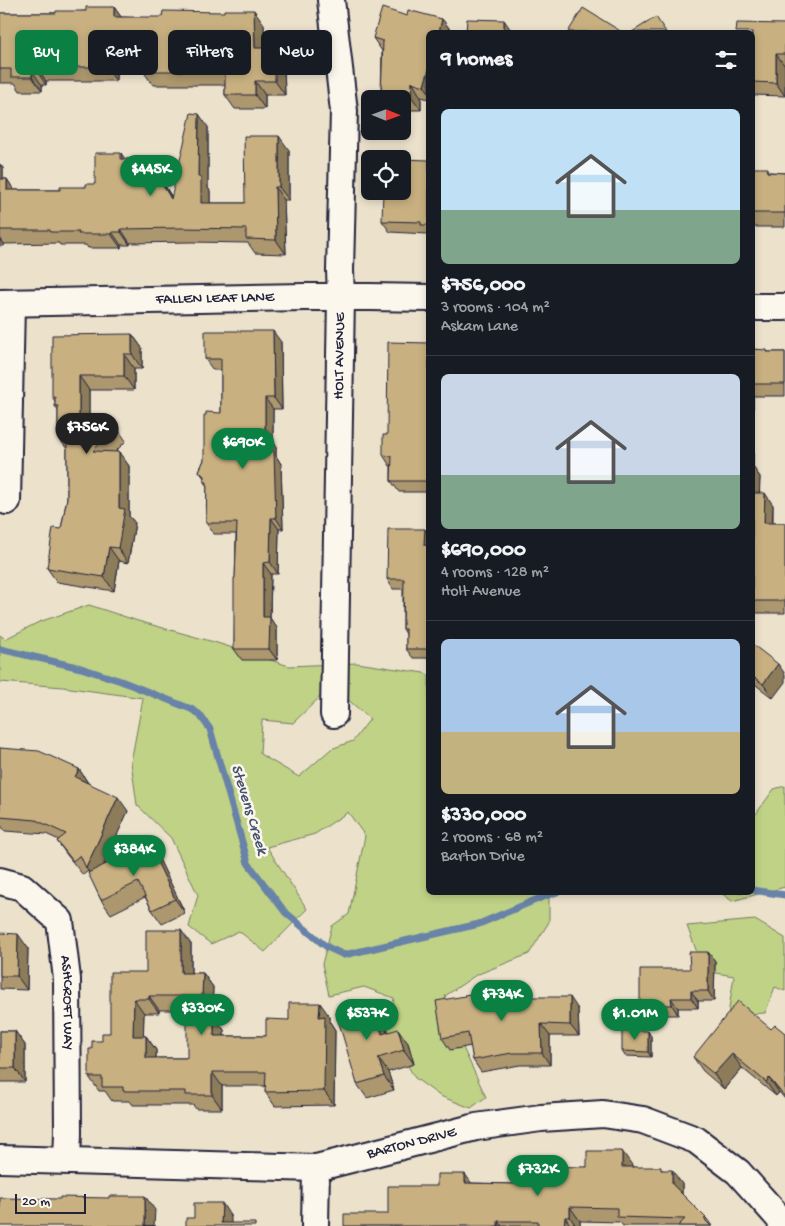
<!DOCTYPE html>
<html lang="en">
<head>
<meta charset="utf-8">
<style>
	:root { --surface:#171b24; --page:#242831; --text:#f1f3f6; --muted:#9ea1a6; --line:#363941; --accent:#0b8043 }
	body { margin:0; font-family:"Gochi Hand",sans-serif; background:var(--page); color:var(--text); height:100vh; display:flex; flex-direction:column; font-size:19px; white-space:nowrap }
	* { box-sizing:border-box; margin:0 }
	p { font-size:16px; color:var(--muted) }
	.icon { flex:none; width:28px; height:28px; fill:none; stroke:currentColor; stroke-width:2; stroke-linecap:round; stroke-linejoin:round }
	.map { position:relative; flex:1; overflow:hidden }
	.panel { position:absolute; left:426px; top:30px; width:329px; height:865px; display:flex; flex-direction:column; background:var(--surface); border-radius:8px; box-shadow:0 2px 8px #0003 }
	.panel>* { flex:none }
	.hud { position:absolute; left:15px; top:30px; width:336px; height:45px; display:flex; gap:10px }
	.needle { width:32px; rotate:91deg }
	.controls { position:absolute; left:361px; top:90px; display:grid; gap:10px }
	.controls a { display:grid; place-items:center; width:50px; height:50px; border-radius:8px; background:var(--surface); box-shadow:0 2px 8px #0003; font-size:25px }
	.scale { position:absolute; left:15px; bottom:12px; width:71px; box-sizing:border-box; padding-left:5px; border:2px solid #22223b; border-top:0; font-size:14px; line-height:18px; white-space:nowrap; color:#22223b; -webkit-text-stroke:4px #fbf7ec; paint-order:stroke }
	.price { position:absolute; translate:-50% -42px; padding:0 11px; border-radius:18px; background:var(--accent); color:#fff; font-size:16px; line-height:32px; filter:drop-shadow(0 1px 2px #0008) }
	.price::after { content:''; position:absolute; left:50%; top:30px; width:15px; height:11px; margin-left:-8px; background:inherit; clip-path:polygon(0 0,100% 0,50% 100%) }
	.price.on { background:#222; color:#fff }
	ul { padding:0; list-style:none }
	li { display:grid; align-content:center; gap:10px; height:265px; padding:0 15px }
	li+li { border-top:1px solid var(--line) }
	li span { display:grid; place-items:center; height:155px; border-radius:8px; color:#555 }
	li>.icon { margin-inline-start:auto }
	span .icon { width:90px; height:90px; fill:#fffc; stroke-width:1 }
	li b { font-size:21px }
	h2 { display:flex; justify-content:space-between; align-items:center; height:60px; padding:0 15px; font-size:21px }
	.chip { padding:0 18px; border-radius:8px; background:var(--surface); box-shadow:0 2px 8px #0003; font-size:18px; line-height:45px }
	.chip.on { background:var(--accent); color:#fff }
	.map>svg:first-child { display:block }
	.green { fill:#c0d286; stroke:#717a60; fill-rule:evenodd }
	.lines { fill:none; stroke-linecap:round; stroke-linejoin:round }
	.stream { stroke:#6882a8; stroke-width:7 }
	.minor-casing { stroke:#22223b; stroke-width:30 }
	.minor { stroke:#fbf7ec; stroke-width:26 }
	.wall { fill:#ac976e; stroke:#22223b }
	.shaded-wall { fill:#8c7b5a; stroke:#22223b }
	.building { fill:#c8b080; stroke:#22223b }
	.labels { text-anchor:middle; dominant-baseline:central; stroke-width:5; stroke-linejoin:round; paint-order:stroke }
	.street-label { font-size:15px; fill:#22223b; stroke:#fbf7ec }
	.water-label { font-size:16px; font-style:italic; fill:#455271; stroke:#fbf7ec }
</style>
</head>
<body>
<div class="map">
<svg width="785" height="1226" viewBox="0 0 785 1226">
	<rect width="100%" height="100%" fill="#ece2cc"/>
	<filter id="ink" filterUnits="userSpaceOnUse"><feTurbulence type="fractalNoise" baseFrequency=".02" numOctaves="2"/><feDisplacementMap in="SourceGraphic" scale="10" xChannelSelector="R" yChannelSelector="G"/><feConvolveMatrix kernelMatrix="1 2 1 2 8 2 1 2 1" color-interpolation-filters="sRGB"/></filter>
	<g filter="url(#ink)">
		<g class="green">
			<path d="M89 605 138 621 214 642 289 666 357 663 424 673 429 675V772L426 775 429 787V892L549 893V922L529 954 476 975 445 996 457 1035 486 1097 471 1108 440 1096 415 1078 388 1032 394 998 364 987 329 995 322 964 332 926 349 914 365 836 348 812 315 834 267 847 307 909 265 952 239 931 211 944 189 927 198 895 171 838 137 805 131 762 143 698 63 687 0 682V635L5 639 39 622ZM323 694 345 697 370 719 353 741 331 749 299 777 260 754 262 720 293 723Z"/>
			<path d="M785 786V887L732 901 721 893 752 892 753 818 774 789Z"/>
			<path d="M755 920 785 938V991L775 987 765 1013 728 1015 734 976 704 971 687 926Z"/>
		</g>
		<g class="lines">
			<g class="stream">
				<path d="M0 649 81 668 121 681 191 709 199 714 210 729 248 863 285 912 323 944 329 948 344 955 479 924 545 896 557 892"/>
				<path d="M752 890 785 895"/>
			</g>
			<defs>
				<g id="minor">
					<path d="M331 0 344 111 340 270 341 297 334 714"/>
					<path id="s1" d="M0 303 304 297H370L429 298"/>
					<path d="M752 307H785"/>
					<path d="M7 501 11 303"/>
					<path id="s2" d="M0 881 22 887 60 921 67 979 68 1133 67 1160"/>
					<path id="s3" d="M0 1159 316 1168 476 1127 541 1118 603 1114 643 1120 696 1140 738 1172 780 1219 782 1226"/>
					<path d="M315 1226 316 1168"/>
				</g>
			</defs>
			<use href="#minor" class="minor-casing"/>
			<use href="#minor" class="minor"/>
		</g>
		<g class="wall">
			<path d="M114 7 121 17 264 24V48H266L269 52H275L284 66 285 95H265V109H235L225 95V85H153L143 71V52L117 51V75H116V81H46V85H42V91H20L15 83H0V13H56L86 11Z"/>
			<path d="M407 16 442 19 452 32H429V99L421 97V110H402V99H384L381 95 382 51 373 38Z"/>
			<path d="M785 24V96L752 95V32Z"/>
			<path d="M208 127V188L210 191V203H245L289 150V200H284L286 254 255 253 248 243 191 242 130 243V245H121V248H88L86 245H60L59 243 4 244V246H0V164L3 168V179H7L14 190H60L86 187 95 184 125 159 148 160 157 173 172 197Z"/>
			<path d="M429 160V236L427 234 390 232 382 221Z"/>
			<path d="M752 168 770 172 785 173V227H752Z"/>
			<path d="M132 334 142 348V369H134V390H89V417L116 426 126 441 116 451 119 452 129 466V516L135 523 128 563 119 561 114 591 57 582 47 568 61 529 67 498V449L58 437V411L55 406V401L52 397Z"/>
			<path d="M281 342 282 409H273V441L276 446V456L281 464 283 529H279L278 574H271L270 618 277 628V660H242L234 649 236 534H214L206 523 207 487 204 482V478L199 471 204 460 221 413V370H213L205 359Z"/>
			<path d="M429 343V492H399L391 481V466H390L383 455 387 435Z"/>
			<path d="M752 349 769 352H785V396H753V467L760 477 759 493 773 505V523H785V613H752Z"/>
			<path d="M425 529 429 535V658H413L406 649V634L403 629V589H393L387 579Z"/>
			<path d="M752 644 773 698 752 682Z"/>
			<path d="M0 748 79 769 88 783 128 811 103 865 148 843 158 857 185 913 162 924 152 910 145 897 111 914 101 900 88 871 83 875 67 855 57 841 59 840 46 834 5 831 0 824Z"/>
			<path d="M0 933 28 948 27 990 0 989Z"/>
			<path d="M191 944V973H203L213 987 212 1010H159V1013H144L143 1036H146L156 1050V1058H187L214 1016 224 1030V1036H266L289 1020 330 1017V1022L335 1030 334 1105 275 1106 265 1092 266 1086H222V1109H196L193 1105H133L130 1101H112L105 1091H99L89 1077 92 1049 102 1041 110 1033 146 972Z"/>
			<path d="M708 952 715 961 714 1001H698V1008H678V1015H647L640 1005 690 969Z"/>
			<path d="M484 992 487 997 578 1009 579 1036H550V1065H520L481 1072 473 1060 471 1046 450 1050 442 1038 465 996Z"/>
			<path d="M373 1001 383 1016 388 1032 408 1043 414 1064 388 1072 394 1090 367 1098 357 1084Z"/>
			<path d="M771 1029 785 1033V1099L779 1092 776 1096 742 1068 724 1089 703 1071 693 1057Z"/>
			<path d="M0 1031H15L25 1045V1082H0Z"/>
			<path d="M651 1036V1057L625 1056 622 1051Z"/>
			<path d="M632 1165V1167L663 1170 682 1184V1194L707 1219 712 1226H623L620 1222 580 1221V1226H344L388 1214 437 1186 471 1183 515 1184 587 1167Z"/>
		</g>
		<g class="shaded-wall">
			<path d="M114 7 124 21 114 17Z"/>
			<path d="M254 10 264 24 265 62 255 48Z"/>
			<path d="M442 19 452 32H439Z"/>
			<path d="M504 20 511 30V32H504Z"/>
			<path d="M108 37 117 51V75L107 60Z"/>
			<path d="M266 48 275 60V52L284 66 285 95 275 81 266 52Z"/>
			<path d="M776 54 785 66V96L776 83Z"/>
			<path d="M106 60 116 75V81L106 67Z"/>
			<path d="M37 67 46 81V85L37 71Z"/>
			<path d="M429 69V92L424 86Z"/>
			<path d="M32 71 42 85V91L32 77Z"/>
			<path d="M255 81 265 95V109L255 95Z"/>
			<path d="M412 82 421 97V110L411 96Z"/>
			<path d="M199 114 208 127V188L210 191V217L201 203 198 177Z"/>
			<path d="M279 136 289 150V200L279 187Z"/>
			<path d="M121 153 130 166 121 159Z"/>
			<path d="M148 160 157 173 181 213 171 199Z"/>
			<path d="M0 164 3 168V193L0 189Z"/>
			<path d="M7 179 16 193 7 190Z"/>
			<path d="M275 187 284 200 286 254 276 240Z"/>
			<path d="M121 229 130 243V245L121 232Z"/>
			<path d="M112 232 121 245V248L111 234Z"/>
			<path d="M0 238 4 244V246L0 240Z"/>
			<path d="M273 331 281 342 282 409 274 398Z"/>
			<path d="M132 334 142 348V369L132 354Z"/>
			<path d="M124 354 134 369V390L124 376Z"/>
			<path d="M79 376 89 390V431L79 417Z"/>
			<path d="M752 395 753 396V467L760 477 759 505 752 495Z"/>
			<path d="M265 398 273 409V441L276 446V456L281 464 283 529 276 518 268 447 265 435Z"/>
			<path d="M119 452 129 466V516L135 523 128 563 118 548 119 508Z"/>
			<path d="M765 493 773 505 772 535 764 523Z"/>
			<path d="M271 518 279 529 278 574 270 562Z"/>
			<path d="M425 529 429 535V552L424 545Z"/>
			<path d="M109 547 119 561 114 591 104 577Z"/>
			<path d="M263 563 271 574 270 618 277 628V660L269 649 263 617Z"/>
			<path d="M778 664 785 674V682L773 698 763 684Z"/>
			<path d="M79 769 88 783 75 777Z"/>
			<path d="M118 797 128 811 96 882 86 868Z"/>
			<path d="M148 843 158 857 185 913 175 899Z"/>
			<path d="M181 930 191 944V987L181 973Z"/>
			<path d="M18 934 28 948 27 990 17 976Z"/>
			<path d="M708 952 715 961 714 1001 708 991Z"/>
			<path d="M203 973 213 987 212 1010 202 996Z"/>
			<path d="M691 991 698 1001V1008L691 998Z"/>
			<path d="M149 996 159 1010V1013L149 999Z"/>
			<path d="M570 997 578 1009 579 1036 570 1025Z"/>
			<path d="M671 998 678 1008V1015L672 1005Z"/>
			<path d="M134 999 144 1013 143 1050 133 1036Z"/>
			<path d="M373 1001 383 1016 392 1048 382 1034Z"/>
			<path d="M320 1003 330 1017V1022L335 1030 334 1105 324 1091 319 1017Z"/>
			<path d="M214 1016 224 1030V1050L214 1036Z"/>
			<path d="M541 1024 550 1036V1065L542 1053Z"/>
			<path d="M398 1029 408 1043 414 1064 404 1050Z"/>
			<path d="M15 1031 25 1045V1082L15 1068Z"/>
			<path d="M648 1031 651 1036V1057L648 1052Z"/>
			<path d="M146 1036 156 1050V1072L146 1058Z"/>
			<path d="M732 1054 742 1068 724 1089 714 1074Z"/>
			<path d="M378 1058 388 1072 394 1090 384 1076Z"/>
			<path d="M212 1072 222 1086V1109L212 1095Z"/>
			<path d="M769 1078 779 1092 776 1096 766 1082Z"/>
			<path d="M622 1151 632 1165V1181L622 1167Z"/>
			<path d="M672 1170 682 1184V1198L672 1184Z"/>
			<path d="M465 1174 475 1188 465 1183Z"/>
			<path d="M145 1196 155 1210 154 1226H145Z"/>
			<path d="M222 1203 231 1217V1226L221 1223Z"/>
			<path d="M570 1207 580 1221V1226H576L570 1217Z"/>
			<path d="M565 1217 571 1226H564Z"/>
			<path d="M498 1221 502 1226H498Z"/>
		</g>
		<g class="building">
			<path d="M86 7H114V17H162L163 11 224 12V10H254L255 48H266V52H275V81H255V95H225V71H143V39L108 37 107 60H106V67H37V71H32V77H11V69H0V13H56V11H86Z"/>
			<path d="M382 8 407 16 408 10 442 19 439 32H429V69L424 86 412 82 411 96 381 95 383 41 373 38Z"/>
			<path d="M583 8 622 32H568Z"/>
			<path d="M656 17 666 32H632Z"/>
			<path d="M467 19 504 20V32H466Z"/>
			<path d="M737 23 785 24V54H776V83L752 82V32H736Z"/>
			<path d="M191 113 199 114 198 177H201V203H245L244 136H279V187H275L276 240 246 239V229L181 228 121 229V232H112L111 234H78L79 232H50V230H0V179H7V190H60V187H86V184H95V153H121V159L148 160 171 199Z"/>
			<path d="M402 159 429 160V225H421V222L382 221 383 191H402Z"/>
			<path d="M752 168H768L767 172 785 173V213H752Z"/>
			<path d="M205 331H273L274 398H265V435H268V447L274 452 276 518H271L270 562 263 563V617H270L269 649H234V578H235L237 523H206L207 482H204V476L199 471 204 460V415H206V412L221 413V359H205Z"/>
			<path d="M132 334V354H124V376H79V417H107L116 426 93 451 119 452V508L125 509 118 548 109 547 104 577 47 568 53 528 61 529 67 498V437H58V406H55V397H52V335Z"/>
			<path d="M388 342 429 343V481H391L392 456 383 455V435H387Z"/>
			<path d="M752 349 767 350V352H785V384H752Z"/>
			<path d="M752 493H765L764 523H785V601H752Z"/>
			<path d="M388 529H425L424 545 429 546V649H406V629H403L404 579H387Z"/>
			<path d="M752 644 778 664 763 684 752 676Z"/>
			<path d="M0 748 39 751 79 769 75 777 118 797 86 868 80 855 73 861 57 841 66 834 36 820 0 817Z"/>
			<path d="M148 843 175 899 152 910 138 882 101 900 88 873Z"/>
			<path d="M146 930H181V973H203L202 996H149V999H134L133 1036H146V1058H187V1016H214V1036H266V1019L289 1020V1003H320L319 1017 325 1016 324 1091 265 1092 266 1072H212V1095H186V1091H123V1087H102V1077H89V1049H92V1041H102V1033H110V972H146Z"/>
			<path d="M0 933 18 934 17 976H0Z"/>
			<path d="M689 952H708V991H691V998H671L672 1005H640V969H690Z"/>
			<path d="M484 992 485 997H570V1025L541 1024 542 1053H512L473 1060 468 1033 442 1038 436 1001 465 996 464 995Z"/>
			<path d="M373 1001 382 1034 398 1029 404 1050 378 1058 384 1076 357 1084 336 1013Z"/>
			<path d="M738 1001 771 1029 775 1025 785 1033V1097L769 1078 766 1082 732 1054 714 1074 693 1057Z"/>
			<path d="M622 1030 648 1031V1052L622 1051Z"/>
			<rect x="0" y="1031" width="15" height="37"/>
			<path d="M587 1151H622V1167H661V1170H672V1184L707 1219H704L711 1226H678L685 1219 617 1217V1208L570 1207V1217H565L564 1226H538V1221H498V1226H344V1214H388V1186H437V1174H465V1183L515 1184V1167H527V1166L587 1167Z"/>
			<path d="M109 1196H145V1226H156H0V1198L60 1199V1197L109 1198Z"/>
			<path d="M194 1203H222L221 1223H255V1226H186V1218H194Z"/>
		</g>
	</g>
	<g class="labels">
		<g class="street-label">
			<text stroke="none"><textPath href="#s1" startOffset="215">FALLEN LEAF LANE</textPath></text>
			<text transform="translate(340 356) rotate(-89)">HOLT AVENUE</text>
			<text stroke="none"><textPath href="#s2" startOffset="156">ASHCROFT WAY</textPath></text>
			<text stroke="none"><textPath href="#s3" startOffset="415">BARTON DRIVE</textPath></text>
		</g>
		<g class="water-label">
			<text transform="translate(248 810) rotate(73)">Stevens Creek</text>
		</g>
	</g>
</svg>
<div class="controls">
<a><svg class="needle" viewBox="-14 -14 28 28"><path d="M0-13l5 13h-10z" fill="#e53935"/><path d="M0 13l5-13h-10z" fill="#9ea1a6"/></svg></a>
<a><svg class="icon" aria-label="locate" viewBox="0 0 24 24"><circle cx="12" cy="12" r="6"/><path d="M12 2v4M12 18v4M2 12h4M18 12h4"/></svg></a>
</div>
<div class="scale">20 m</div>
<b class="price" style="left:151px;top:197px">$445K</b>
<b class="price on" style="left:87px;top:455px">$756K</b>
<b class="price" style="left:243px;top:470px">$690K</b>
<b class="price" style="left:134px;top:877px">$384K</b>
<b class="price" style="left:502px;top:1022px">$734K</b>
<b class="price" style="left:202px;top:1036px">$330K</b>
<b class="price" style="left:367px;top:1041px">$537K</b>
<b class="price" style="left:635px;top:1041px">$1.01M</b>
<b class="price" style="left:538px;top:1197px">$732K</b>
<div class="hud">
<a class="chip on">Buy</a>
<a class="chip">Rent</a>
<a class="chip">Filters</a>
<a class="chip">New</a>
</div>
<section class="panel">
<h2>9 homes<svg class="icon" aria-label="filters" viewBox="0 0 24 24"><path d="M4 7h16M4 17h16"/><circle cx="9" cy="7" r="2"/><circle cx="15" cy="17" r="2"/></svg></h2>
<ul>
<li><span style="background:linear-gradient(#bfe0f5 65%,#7fa58c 0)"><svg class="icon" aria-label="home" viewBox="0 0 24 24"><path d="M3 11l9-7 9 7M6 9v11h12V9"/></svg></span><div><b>$756,000</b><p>3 rooms · 104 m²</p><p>Askam Lane</p></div></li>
<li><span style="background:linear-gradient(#c9d6e8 65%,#7fa58c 0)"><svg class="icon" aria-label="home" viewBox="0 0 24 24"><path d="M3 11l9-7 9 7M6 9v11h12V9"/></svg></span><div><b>$690,000</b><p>4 rooms · 128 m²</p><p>Holt Avenue</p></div></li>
<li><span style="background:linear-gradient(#a9c7e8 60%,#c2b280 0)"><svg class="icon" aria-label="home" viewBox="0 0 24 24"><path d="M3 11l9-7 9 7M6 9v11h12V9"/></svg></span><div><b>$330,000</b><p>2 rooms · 68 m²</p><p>Barton Drive</p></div></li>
</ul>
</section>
</div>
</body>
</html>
